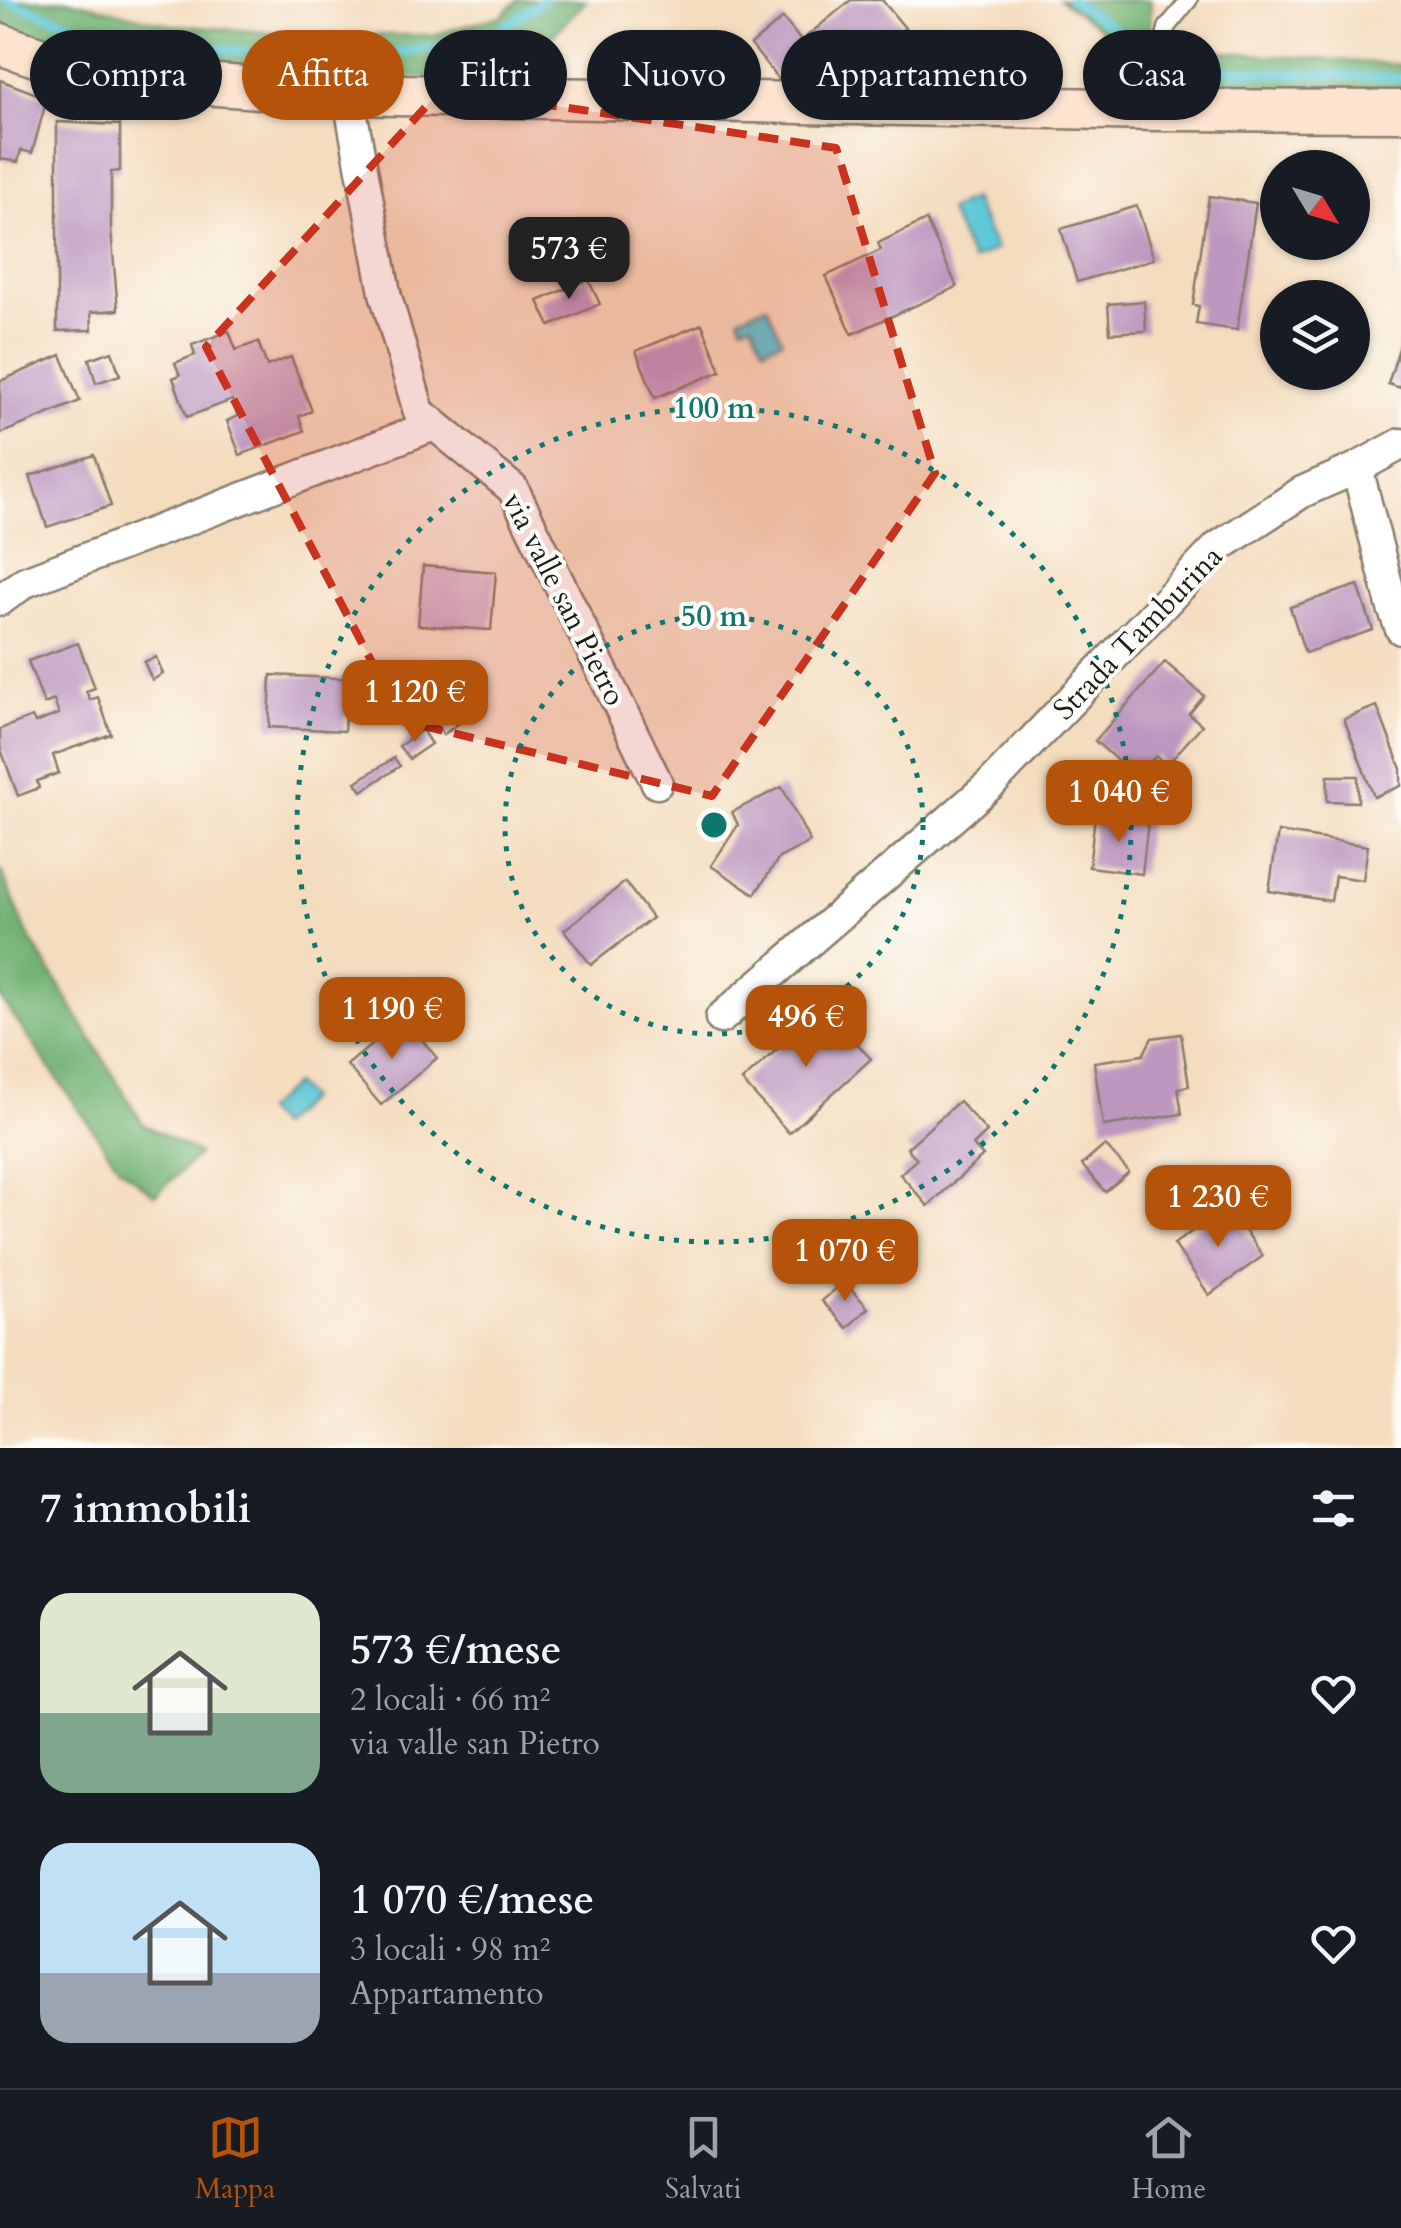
<!DOCTYPE html>
<html lang="it">
<head>
<meta charset="utf-8">
<style>
	:root { --surface:#171b24; --page:#242831; --text:#f1f3f6; --muted:#9ea1a6; --line:#363941; --accent:#b45309 }
	body { margin:0; font-family:Cardo,serif; background:var(--page); color:var(--text); height:100vh; display:flex; flex-direction:column; font-size:38px; white-space:nowrap }
	* { box-sizing:border-box; margin:0 }
	p { font-size:32px; color:var(--muted) }
	.icon { flex:none; width:55px; height:55px; fill:none; stroke:currentColor; stroke-width:2; stroke-linecap:round; stroke-linejoin:round }
	.map { position:relative; height:1448px; overflow:hidden }
	.drawer { display:flex; flex-direction:column; background:var(--surface); flex:1 }
	.drawer>* { flex:none }
	.hud { position:absolute; left:30px; top:30px; width:1342px; height:90px; display:flex; gap:20px }
	.needle { width:65px; rotate:128deg }
	.controls { position:absolute; left:1260px; top:150px; display:grid; gap:20px }
	.controls a { display:grid; place-items:center; width:110px; height:110px; border-radius:50%; background:var(--surface); box-shadow:0 2px 8px #0004; font-size:50px }
	.price { position:absolute; translate:-50% -85px; padding:0 22px; border-radius:20px; background:var(--accent); color:#fff; font-size:32px; line-height:65px; filter:drop-shadow(0 2px 5px #0008) }
	.price::after { content:''; position:absolute; left:50%; top:60px; width:30px; height:22px; margin-left:-15px; background:inherit; clip-path:polygon(0 0,100% 0,50% 100%) }
	.price.selected { background:#222; color:#fff }
	ul { padding:0; list-style:none }
	li { display:flex; align-items:center; gap:30px; height:250px; padding:0 40px }
	li span { display:grid; place-items:center; flex:none; width:280px; height:200px; border-radius:30px; color:#555 }
	li>.icon { margin-inline-start:auto }
	span .icon { width:120px; height:120px; fill:#fffc; stroke-width:1 }
	li b { font-size:42px }
	h2 { display:flex; justify-content:space-between; align-items:center; height:120px; padding:0 40px; font-size:42px }
	.pill { padding:0 35px; border-radius:45px; background:var(--surface); box-shadow:0 2px 8px #0004; font-size:35px; line-height:90px }
	.pill.selected { background:var(--accent); color:#fff }
	.menu { display:flex; justify-content:space-around; align-items:center; height:140px; border-top:2px solid var(--line); background:var(--surface); font-size:28px; color:var(--muted) }
	.menu a { display:grid; justify-items:center; gap:5px }
	.menu .selected { color:var(--accent) }
	.map>svg:first-child { display:block }
	.forest { fill:#73b375; stroke:#486848; stroke-width:2.5 }
	.water { fill:#5ec8d8; stroke:#3d727a; stroke-width:2.5 }
	.lines { fill:none; stroke-linecap:round; stroke-linejoin:round }
	.stream { stroke:#5ec8d8; stroke-width:9 }
	.building { fill:#bd97bf }
	.lane-casing { stroke:#887c6d; stroke-width:20 }
	.street-casing { stroke:#887c6d; stroke-width:35 }
	.secondary-casing { stroke:#887c6d; stroke-width:45 }
	.lane { stroke:#fff; stroke-width:15 }
	.street { stroke:#fff; stroke-width:30 }
	.secondary { stroke:#fde4d1; stroke-width:40 }
	.marked { fill:#c8321e; fill-opacity:0.2; stroke:#c8321e; stroke-width:8; stroke-dasharray:20 12; stroke-linejoin:round }
	.ring { fill:none; stroke:#0f766e; stroke-width:5; stroke-dasharray:5 10 }
	.labels { text-anchor:middle; dominant-baseline:central; stroke-width:8; stroke-linejoin:round; paint-order:stroke }
	.street-label { font-size:30px; fill:#1c1c1c; stroke:#fdfcf7 }
	.centre { fill:#0f766e; stroke:#fdfcf7; stroke-width:5 }
	.ring-label { font-size:30px; text-anchor:middle; font-weight:bold; fill:#0f766e; stroke:#fdfcf7; stroke-width:8; stroke-linejoin:round; paint-order:stroke }
</style>
</head>
<body>
<div class="map">
<svg width="1401" height="1448" viewBox="0 0 1401 1448">
	<rect width="100%" height="100%" fill="#fdfcf7"/>
	<filter id="ink" filterUnits="userSpaceOnUse"><feTurbulence type="fractalNoise" baseFrequency=".01" numOctaves="2"/><feDisplacementMap in="SourceGraphic" scale="20" xChannelSelector="R" yChannelSelector="G"/><feConvolveMatrix kernelMatrix="1 2 1 2 8 2 1 2 1" color-interpolation-filters="sRGB"/></filter>
	<filter id="wash" filterUnits="userSpaceOnUse"><feTurbulence type="fractalNoise" baseFrequency=".0048" numOctaves="4" result="noise"/><feDisplacementMap in="SourceGraphic" scale="40" xChannelSelector="R" yChannelSelector="G"/><feGaussianBlur stdDeviation="2.25" result="paint"/><feColorMatrix in="noise" values="0 0 0 0 0 0 0 0 0 0 0 0 0 0 0 0 0 1.4 0 .05"/><feComposite in="paint" operator="in"/></filter>
	<g filter="url(#wash)">
		<rect width="100%" height="100%" fill="#f4dcbe"/>
		<g class="forest">
			<path d="M0 0H69L172 25 308 35H433L501 16 518 0H587L546 42 486 76 347 77 111 63 0 26Z"/>
			<path d="M1060 0H1151L1148 83 1131 85 1101 29Z"/>
			<path d="M1181 49 1401 65V95L1222 88 1182 80Z"/>
			<path d="M0 868 27 933 143 1124 199 1154 155 1195 120 1168 0 997Z"/>
		</g>
		<g class="water">
			<path d="M972 199 996 249 972 261 948 210Z"/>
			<path d="M767 305 782 340 764 348 752 322 742 325 739 317Z"/>
			<path d="M294 1084 308 1099 278 1127 264 1111Z"/>
		</g>
		<g class="lines">
			<g class="stream">
				<path d="M5 0 83 28 130 36"/>
				<path d="M1071 0 1141 47"/>
				<path d="M169 42 239 51 370 56 484 41 543 0"/>
				<path d="M1187 61 1220 70 1401 78"/>
			</g>
		</g>
		<g id="blocks">
			<g class="building">
				<path d="M851 0H882L905 28 847 75 833 57 789 92 751 45 783 18 801 41Z"/>
				<path d="M0 80 47 98 32 153 21 150 18 162 0 159Z"/>
				<path d="M57 122 120 125V171L111 172V230L118 310 91 312 92 330 57 331Z"/>
				<path d="M1209 196 1256 203 1237 330 1196 324 1199 306 1193 305Z"/>
				<path d="M1137 206 1154 259 1077 282 1061 229Z"/>
				<path d="M926 220 957 287 852 334 826 276 881 250 878 243Z"/>
				<path d="M588 279 600 304 550 326 538 301Z"/>
				<path d="M1144 301 1146 331 1110 333 1108 304Z"/>
				<path d="M702 324 721 371 655 398 636 351Z"/>
				<path d="M229 331 236 350 258 342 267 366 291 357 312 411 299 416 304 431 240 455 227 421 238 416 232 400 187 417 173 378 180 375 175 363 195 355 192 345Z"/>
				<path d="M1400 345 1401 346V388L1388 384Z"/>
				<path d="M112 351 120 375 96 383 89 359Z"/>
				<path d="M61 355 80 401 0 434V381Z"/>
				<path d="M94 455 111 506 47 527 30 476Z"/>
				<path d="M423 566 496 572 491 630 418 625Z"/>
				<path d="M1358 585 1373 630 1305 653 1290 607Z"/>
				<path d="M78 643 95 688 86 691 90 700 98 697 111 734 53 755 59 773 37 781 39 788 18 796 0 747V729L32 717 35 723 59 714 54 700 44 704 28 661Z"/>
				<path d="M156 657 163 674 152 680 144 662Z"/>
				<path d="M1165 662 1204 696 1189 714 1202 725 1167 765 1156 756 1137 778 1095 741Z"/>
				<path d="M271 675 357 679 355 715H345L344 731 269 727Z"/>
				<path d="M457 681 477 710 443 735 423 706Z"/>
				<path d="M1377 706 1401 769V786L1374 797 1344 719Z"/>
				<path d="M422 730 431 744 409 759 399 746Z"/>
				<path d="M394 758 400 766 362 791 356 782Z"/>
				<path d="M1328 776H1358V802L1327 801Z"/>
				<path d="M782 787 810 842 779 858 755 894 711 866 738 825 732 812Z"/>
				<path d="M1095 816 1148 822 1142 874 1089 867Z"/>
				<path d="M1278 832 1368 846 1363 880 1335 876 1331 901 1269 891Z"/>
				<path d="M625 882 652 918 591 965 564 930Z"/>
				<path d="M824 1007 871 1059 789 1133 742 1081Z"/>
				<path d="M404 1018 437 1058 381 1105 347 1065Z"/>
				<path d="M1181 1034 1189 1086 1178 1088 1182 1114 1103 1126 1094 1062 1143 1055 1152 1038Z"/>
				<path d="M959 1101 987 1132 973 1145 983 1156 928 1206 900 1174 917 1159 907 1148Z"/>
				<path d="M1105 1145 1129 1172 1105 1192 1082 1165Z"/>
				<path d="M1228 1206 1263 1256 1209 1295 1174 1244Z"/>
				<path d="M844 1281 868 1308 847 1328 822 1301Z"/>
			</g>
		</g>
	</g>
	<g filter="url(#ink)">
		<use href="#blocks" fill-opacity="0" stroke="#887c6d" stroke-width="2.5"/>
		<g class="lines">
			<defs>
				<path id="lane" d="M1173 106 1160 54 1167 27 1189 0"/>
				<g id="street">
					<path d="M348 94 385 293 419 412 513 489 657 783"/>
					<path d="M1357 468 1393 608 1401 629"/>
					<path d="M0 600 25 582 434 425"/>
					<path d="M721 1018 991 784 1218 547 1302 492 1357 468 1401 444"/>
				</g>
				<path id="secondary" d="M0 44 98 77 348 94 1157 110 1401 111"/>
			</defs>
			<use href="#lane" class="lane-casing"/>
			<use href="#street" class="street-casing"/>
			<use href="#secondary" class="secondary-casing"/>
			<use href="#lane" class="lane"/>
			<use href="#street" class="street"/>
			<use href="#secondary" class="secondary"/>
		</g>
	</g>
	<path class="marked" d="M442 89 836 148 935 473 712 796 403 721 206 347Z"/>
	<g class="ring">
		<circle cx="714" cy="825" r="209"/>
		<circle cx="714" cy="825" r="417"/>
	</g>
	<g class="labels">
		<g class="street-label">
			<text transform="translate(564 599) rotate(63)">via valle san Pietro</text>
			<text transform="translate(1138 633) rotate(-46)">Strada Tamburina</text>
		</g>
	</g>
	<circle cx="714" cy="825" r="15" class="centre"/>
	<g class="ring-label">
		<text x="714" y="418">100 m</text>
		<text x="714" y="626">50 m</text>
	</g>
</svg>
<div class="controls">
<a><svg class="needle" viewBox="-14 -14 28 28"><path d="M0-13l5 13h-10z" fill="#e53935"/><path d="M0 13l5-13h-10z" fill="#9ea1a6"/></svg></a>
<a><svg class="icon" aria-label="layers" viewBox="0 0 24 24"><path d="M12 4l9 5-9 5-9-5zM3 14l9 5 9-5"/></svg></a>
</div>
<b class="price selected" style="left:569px;top:302px">573 €</b>
<b class="price" style="left:415px;top:745px">1 120 €</b>
<b class="price" style="left:1119px;top:845px">1 040 €</b>
<b class="price" style="left:392px;top:1062px">1 190 €</b>
<b class="price" style="left:806px;top:1070px">496 €</b>
<b class="price" style="left:1218px;top:1250px">1 230 €</b>
<b class="price" style="left:845px;top:1304px">1 070 €</b>
<div class="hud">
<a class="pill">Compra</a>
<a class="pill selected">Affitta</a>
<a class="pill">Filtri</a>
<a class="pill">Nuovo</a>
<a class="pill">Appartamento</a>
<a class="pill">Casa</a>
</div>
</div>
<section class="drawer">
<h2>7 immobili<svg class="icon" aria-label="filters" viewBox="0 0 24 24"><path d="M4 7h16M4 17h16"/><circle cx="9" cy="7" r="2"/><circle cx="15" cy="17" r="2"/></svg></h2>
<ul>
<li><span style="background:linear-gradient(#dfe7d0 60%,#7fa58c 0)"><svg class="icon" aria-label="home" viewBox="0 0 24 24"><path d="M3 11l9-7 9 7M6 9v11h12V9"/></svg></span><div><b>573 €/mese</b><p>2 locali · 66 m²</p><p>via valle san Pietro</p></div><svg class="icon" aria-label="heart" viewBox="0 0 24 24"><path d="M12 20l-8-8c-3-5 5-10 8-4 3-6 11-1 8 4z"/></svg></li>
<li><span style="background:linear-gradient(#bfe0f5 65%,#9aa5b1 0)"><svg class="icon" aria-label="home" viewBox="0 0 24 24"><path d="M3 11l9-7 9 7M6 9v11h12V9"/></svg></span><div><b>1 070 €/mese</b><p>3 locali · 98 m²</p><p>Appartamento</p></div><svg class="icon" aria-label="heart" viewBox="0 0 24 24"><path d="M12 20l-8-8c-3-5 5-10 8-4 3-6 11-1 8 4z"/></svg></li>
</ul>
</section>
<nav class="menu">
<a class="selected"><svg class="icon" aria-label="map" viewBox="0 0 24 24"><path d="M3 6l6-2 6 2 6-2v14l-6 2-6-2-6 2zM9 4v14M15 6v14"/></svg>Mappa</a>
<a><svg class="icon" aria-label="saved" viewBox="0 0 24 24"><path d="M7 4h10v16l-5-4-5 4z"/></svg>Salvati</a>
<a><svg class="icon" aria-label="home" viewBox="0 0 24 24"><path d="M3 11l9-7 9 7M6 9v11h12V9"/></svg>Home</a>
</nav>
</body>
</html>
